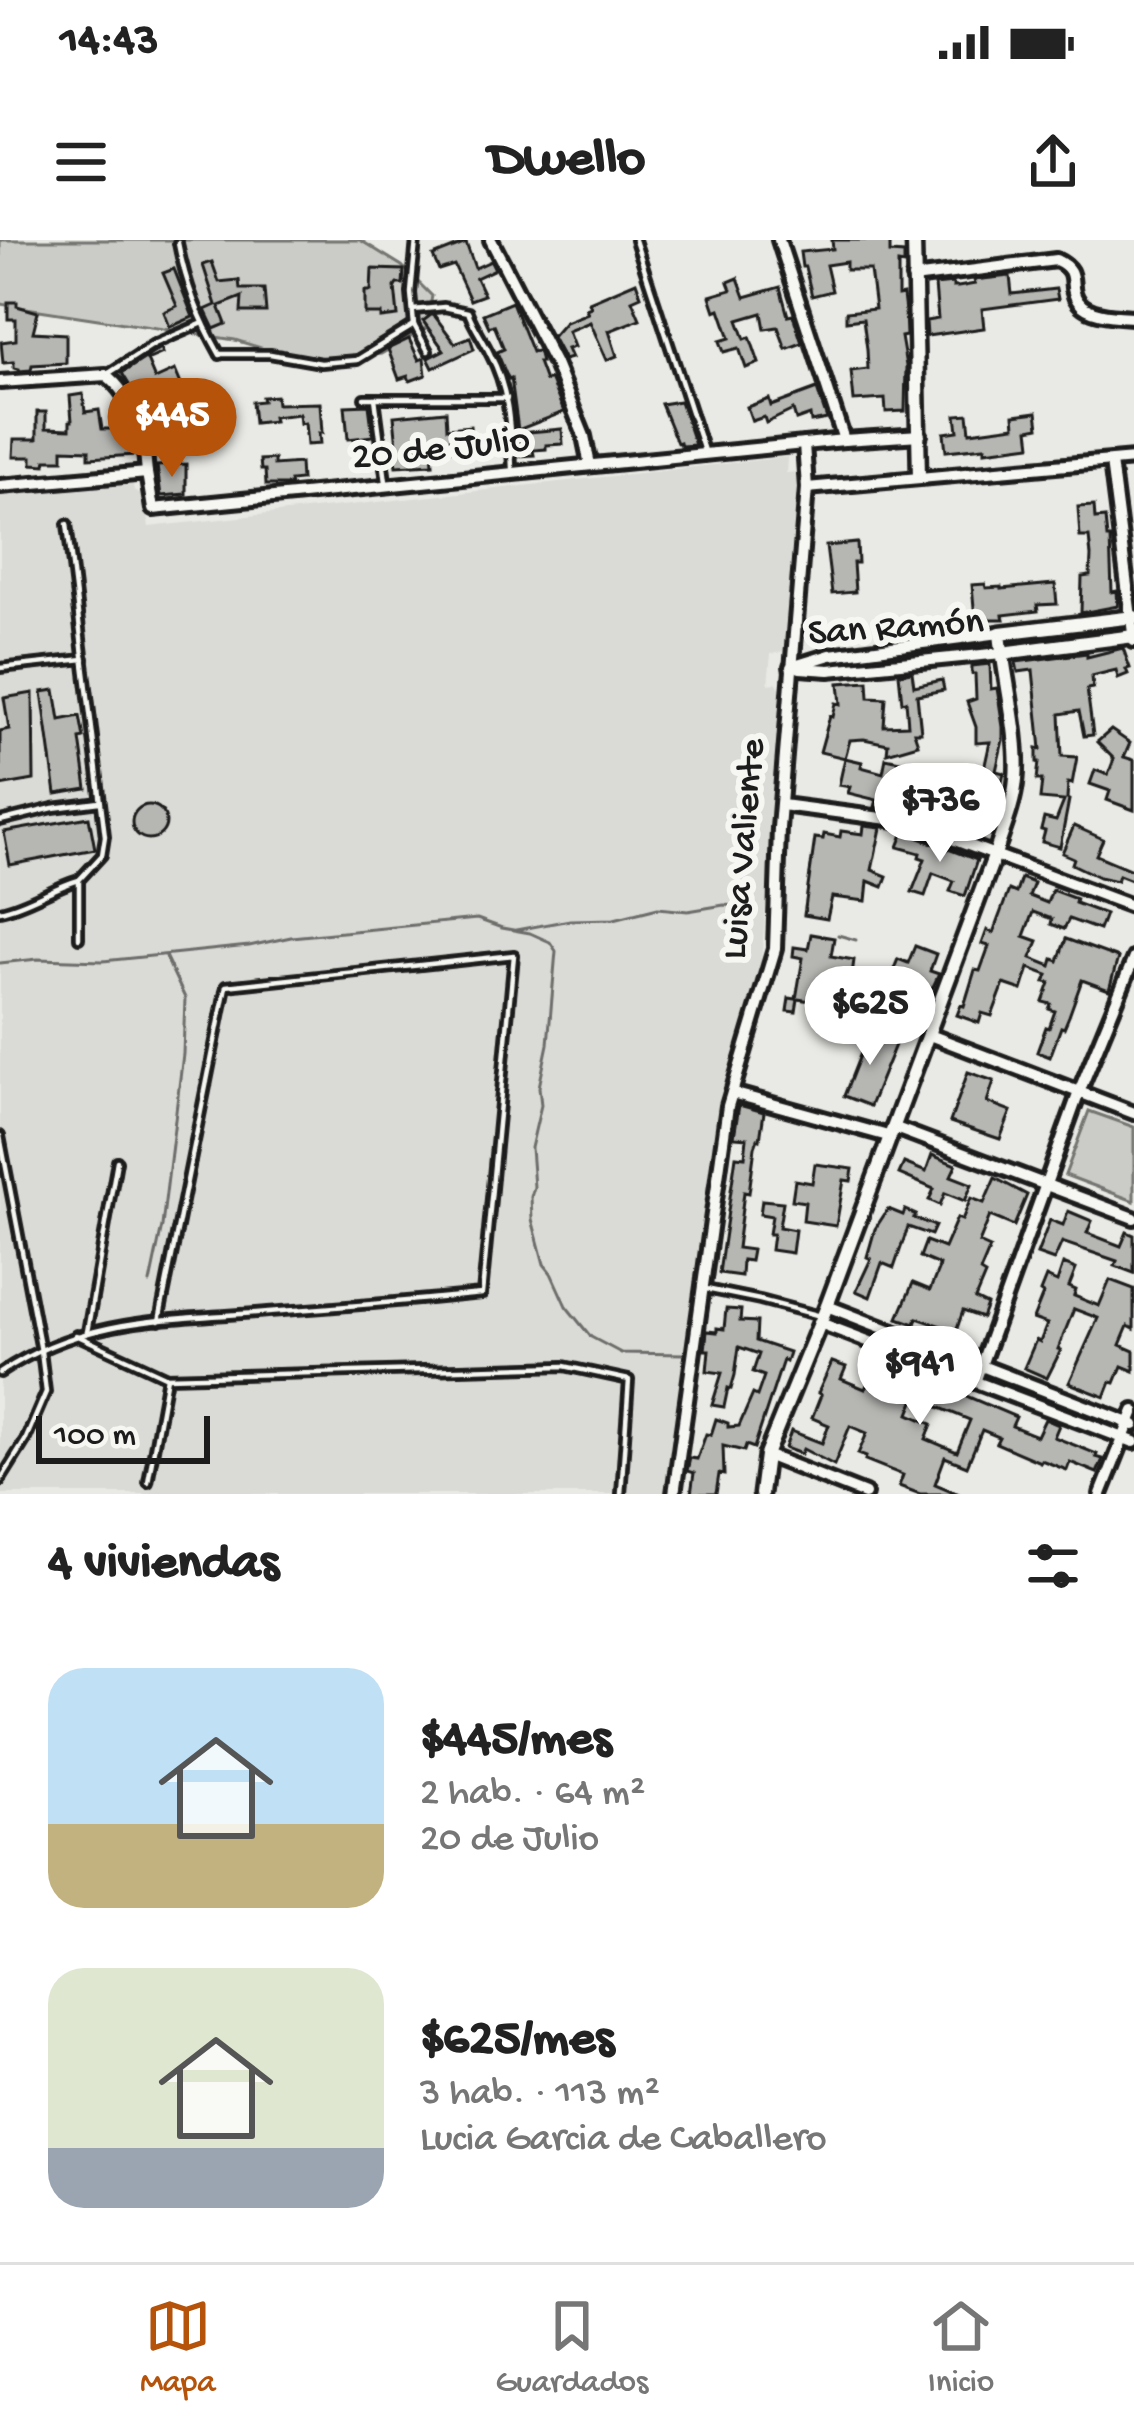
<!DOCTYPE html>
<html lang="es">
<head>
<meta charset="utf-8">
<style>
	:root { --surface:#fff; --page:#f6f6f6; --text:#222; --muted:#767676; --line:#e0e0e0; --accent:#b45309 }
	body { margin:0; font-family:"Gochi Hand",sans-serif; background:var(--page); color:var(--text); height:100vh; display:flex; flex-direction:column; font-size:45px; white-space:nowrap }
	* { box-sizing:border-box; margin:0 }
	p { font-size:39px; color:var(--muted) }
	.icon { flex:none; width:66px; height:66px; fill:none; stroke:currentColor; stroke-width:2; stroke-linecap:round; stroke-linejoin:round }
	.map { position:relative; height:1254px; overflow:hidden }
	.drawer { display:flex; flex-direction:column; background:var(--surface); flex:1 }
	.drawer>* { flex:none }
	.scale { position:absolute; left:36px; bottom:30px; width:174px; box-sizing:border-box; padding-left:12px; border:6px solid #1c1c1c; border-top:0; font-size:33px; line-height:42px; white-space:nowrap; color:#1c1c1c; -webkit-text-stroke:9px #f6f6f2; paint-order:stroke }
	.price { position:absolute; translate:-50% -102px; padding:0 27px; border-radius:42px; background:#fff; color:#222; font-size:39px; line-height:78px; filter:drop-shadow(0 3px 6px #0008) }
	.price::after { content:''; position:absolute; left:50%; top:72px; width:36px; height:27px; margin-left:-18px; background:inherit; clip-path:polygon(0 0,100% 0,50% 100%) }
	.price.on { background:var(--accent); color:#fff }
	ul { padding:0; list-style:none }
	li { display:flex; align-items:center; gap:36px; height:300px; padding:0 48px }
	li span { display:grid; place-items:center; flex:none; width:336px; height:240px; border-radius:36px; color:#555 }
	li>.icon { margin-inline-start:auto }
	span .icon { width:144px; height:144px; fill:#fffc; stroke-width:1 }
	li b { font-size:51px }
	h2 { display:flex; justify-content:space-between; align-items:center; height:144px; padding:0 48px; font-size:51px }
	.status { display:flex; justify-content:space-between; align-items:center; height:84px; padding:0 60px; background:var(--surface); direction:ltr }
	.status svg { height:33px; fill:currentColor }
	header { display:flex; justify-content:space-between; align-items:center; height:156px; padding:0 48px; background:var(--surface); font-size:54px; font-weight:700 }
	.menu { display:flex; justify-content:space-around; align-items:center; height:168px; border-top:3px solid var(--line); background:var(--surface); font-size:33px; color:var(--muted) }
	.menu a { display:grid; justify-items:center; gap:6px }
	.menu .on { color:var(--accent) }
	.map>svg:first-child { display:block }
	.built { fill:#dadad6 }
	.green { fill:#cbcbc7; stroke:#747472; stroke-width:3 }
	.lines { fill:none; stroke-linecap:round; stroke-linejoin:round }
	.stream { stroke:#6d6d6c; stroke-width:3 }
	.building { fill:#b6b6b3; stroke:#1c1c1c; stroke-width:3 }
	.service-casing { stroke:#1c1c1c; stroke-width:14 }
	.minor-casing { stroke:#1c1c1c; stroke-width:20 }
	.tertiary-casing { stroke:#1c1c1c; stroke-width:21 }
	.service { stroke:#f6f6f2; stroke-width:4.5 }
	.minor { stroke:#f6f6f2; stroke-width:10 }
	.tertiary { stroke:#f6f6f2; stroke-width:12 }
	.labels { text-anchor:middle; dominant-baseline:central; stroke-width:12; stroke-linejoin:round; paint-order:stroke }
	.street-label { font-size:39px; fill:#1c1c1c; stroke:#f6f6f2 }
</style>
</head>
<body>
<div class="status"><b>14:43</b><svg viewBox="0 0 49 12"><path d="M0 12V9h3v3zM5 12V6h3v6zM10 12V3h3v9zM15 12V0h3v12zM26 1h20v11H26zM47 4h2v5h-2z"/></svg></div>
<header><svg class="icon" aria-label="menu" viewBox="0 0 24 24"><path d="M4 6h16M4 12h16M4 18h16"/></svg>Dwello<svg class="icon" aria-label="share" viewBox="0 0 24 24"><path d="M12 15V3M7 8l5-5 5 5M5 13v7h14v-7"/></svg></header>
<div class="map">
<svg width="1134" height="1254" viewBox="0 0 1134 1254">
	<rect width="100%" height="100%" fill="#e9e9e5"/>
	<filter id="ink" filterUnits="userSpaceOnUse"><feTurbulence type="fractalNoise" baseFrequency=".00833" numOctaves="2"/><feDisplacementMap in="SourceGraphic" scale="24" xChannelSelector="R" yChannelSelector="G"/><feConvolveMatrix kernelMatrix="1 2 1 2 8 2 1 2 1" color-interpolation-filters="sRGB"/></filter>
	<g filter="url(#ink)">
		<path class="built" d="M787 217 786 233 799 232 788 406 781 412 771 414 768 444 777 443 781 450 775 565 759 744 723 868 668 1254H0V253L133 245 134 250 143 257 149 287Z"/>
		<g class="green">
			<path d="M0 0H360L402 26 432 56 426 88 381 114 303 121 235 100 0 64Z"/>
			<path d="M1089 871 1134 887V961L1065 935Z"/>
		</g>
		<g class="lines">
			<g class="stream">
				<path d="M516 690 570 680 614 679 658 668 688 671 724 665 747 667 756 671"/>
				<path d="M838 695 856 700"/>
				<path d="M0 723 38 719 103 721 249 706 291 697 477 679 502 688 530 693 550 702 556 711 548 804 539 847 541 865 531 908 534 947 531 957 532 979 544 1024 551 1033 566 1066 591 1097 621 1113 685 1114"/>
				<path d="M150 1043 162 986 183 814 185 758 165 716"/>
			</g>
		</g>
		<g class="building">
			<path d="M832 0H890V13L904 14V25L898 24V56L903 55 905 72 906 96 901 97 906 126 905 171 886 172 885 159 854 161 851 131 868 129 867 109 863 79 846 81V72L875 69 870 30H846V22L826 25 832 51 812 56 805 27H802L800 12 833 9Z"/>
			<path d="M466 3 475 28 491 21 495 29 476 38 484 55 470 60 454 25 439 30 433 16Z"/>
			<path d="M212 22 219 42 239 40 240 49H264L266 72H241L242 57 219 66 226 84 214 89 205 70 216 65 203 25Z"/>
			<path d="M174 29 193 77 170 87 164 72 177 66 163 33Z"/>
			<path d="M372 29 404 30 403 44H397L395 47 398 76 381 78V74H365V51H371Z"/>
			<path d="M1010 36 1012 54 1056 49 1058 59 982 69 984 88 927 96 926 81 938 79 935 45 953 43V47H958L975 44 974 40Z"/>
			<path d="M738 38 745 57 780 47 788 76 793 75 802 103 786 109 778 87 765 89 762 73 738 80 745 99 750 97 759 123 746 128 739 108 724 112 720 101 730 98 720 69 715 71 710 56 731 50 728 42Z"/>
			<path d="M636 42 641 56 632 60 640 79 609 91 617 116 607 120 590 82 568 91 574 107 567 109 571 118 564 120 552 97 565 82 588 73 586 69 591 67 589 62Z"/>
			<path d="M8 62H17V66L38 72 33 92 66 94V123L32 125 31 130 19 131V129L14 128V122L3 123 1 102 16 100V79H8Z"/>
			<path d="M512 62 532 112 537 111 539 114 541 122H538L545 141 550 139 564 172 518 190 511 138 509 139 506 134 497 112 504 109 494 85 489 87 483 74Z"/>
			<path d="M431 75H434L455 103 470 97 474 109 433 128 428 118 444 110 423 81Z"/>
			<path d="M409 99 419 120 424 118 426 135 410 141 408 136 399 139 388 109Z"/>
			<path d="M161 108 163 113 147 120 155 139 175 130 193 173 181 179 185 188 176 191 170 179 149 187 146 178 156 174 149 157 139 161 122 133Z"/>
			<path d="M817 149 827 179 811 182 810 175 796 180 793 170 766 183 764 177 752 181 747 167 769 159 771 166Z"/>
			<path d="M83 154 85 172 99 170 102 189H126V200H132L135 215 89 218V210L63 209V220H46V225L32 224V217H13L14 199H37V172H46V188L70 189V181H72L70 156Z"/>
			<path d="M276 156 277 164 320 163 322 193H319L320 204 307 205 305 183 300 184 299 174 273 177 274 181 254 183 252 162 263 161 262 157Z"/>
			<path d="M680 161 695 205 681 206 680 202 677 203 661 164Z"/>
			<path d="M369 165 373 196 348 199 345 166Z"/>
			<path d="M446 171 447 188 470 186 471 197 450 199 451 210 432 212 433 224 396 226 395 219H390L388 207 397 206 394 176Z"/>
			<path d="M1037 172 1039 187 1029 189 1031 205 985 211V207L946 211 944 193 958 191 956 175 968 174 970 192 1015 186 1014 175Z"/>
			<path d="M562 189 563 204 546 205V209L533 210 534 215 518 216V193Z"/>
			<path d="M274 219V225L300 223 301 240 290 241 291 245H266L265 230H261L260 220Z"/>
			<path d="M186 224V254L161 256 157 226Z"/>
			<path d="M1094 266 1095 279 1105 278 1107 298H1110L1112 352 1117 351 1118 366 1081 373 1082 337 1090 336 1091 316 1089 297H1080L1078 267Z"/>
			<path d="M857 303 858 323H853L855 352 832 354 826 306Z"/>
			<path d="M985 344 986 348 1001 347V349L1055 344 1057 364 1037 365 1038 371 1003 375 1004 379H975L972 345Z"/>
			<path d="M1123 408 1130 428 1126 429 1128 434 1118 438 1116 430 1092 436 1093 448 1087 449 1093 495 1084 496 1079 471 1060 474 1062 516 1077 517 1072 544 1068 543 1067 559 1069 560 1060 607 1042 602 1045 591 1041 590 1044 578 1056 581 1064 561 1040 559 1042 540H1037L1039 522H1037V508L1041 509 1033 430 1018 432 1016 422 1087 413V417Z"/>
			<path d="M990 424 991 449 997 448 1003 487V500L996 531 1004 533 1001 546 995 545 988 577 978 575 980 565 971 563 972 558 959 555 962 546 970 548 975 527 984 529 990 502 976 503V487L967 462 976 459 975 434H972V426Z"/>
			<path d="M912 432 914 446 942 440 944 450 917 455 921 492H914L918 504 887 513 888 504 864 499 850 500 845 518 820 512 830 476 833 477 836 463 841 464 839 443 868 441 869 457 886 458 884 486 908 485 906 461 902 462 899 434Z"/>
			<path d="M55 450 60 480 80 476 84 498 80 499 87 549 56 554 42 452Z"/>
			<path d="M33 453 34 540 0 546V491L9 489 4 458Z"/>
			<path d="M1111 490 1130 503 1124 517 1134 520V570L1107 560 1110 551 1090 544 1095 530 1108 535 1114 519 1097 502Z"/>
			<path d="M845 518 862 522 861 527 883 533 886 518 923 526 916 555 897 551 894 570 875 567 877 560 848 553 850 547 839 545Z"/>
			<circle cx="149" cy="582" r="17"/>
			<path d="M89 577 95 609 10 625 4 592Z"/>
			<path d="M864 586 881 588 872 630 887 636 883 647 868 641 866 661 832 657 827 679 804 675 815 598 823 599 824 594 840 597 841 591 863 594Z"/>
			<path d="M1074 586 1103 599 1096 615 1134 631V641L1119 635 1117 641 1099 637 1072 624 1074 618 1062 613Z"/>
			<path d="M904 592 977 620 965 656 950 651 954 641 933 633 925 656 912 652 925 619 919 617 920 613 898 607Z"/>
			<path d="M1021 638 1034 643 1029 656 1047 663 1052 650 1076 659 1075 663 1105 674 1099 690 1069 679 1064 689 1051 684 1052 679 1033 672 1024 696 1038 701 1031 718 1051 726 1053 719 1058 721 1066 699 1118 718 1109 750 1082 740 1069 776 1064 788 1061 787 1050 817 1037 812 1046 787 1049 788 1055 771 1049 769 1051 764 1043 762 1050 743 1045 742 1048 735 1029 728 1022 750 1004 744 992 776 982 773 979 783 957 775 961 765 964 766 975 730 980 731 989 706 982 704 987 690 993 693 1009 650 1016 653Z"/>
			<path d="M811 694 834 698 831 716 854 720 851 742 828 738 823 763 798 759 796 772 787 771 789 758 796 759 803 718 793 716 794 707 808 709Z"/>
			<path d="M915 706 936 714 930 731 939 734 918 779 906 774 917 749 890 739 898 719 908 723Z"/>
			<path d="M870 790 897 800 870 866 844 856Z"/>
			<path d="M968 832 994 841 987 862 1011 871 1000 899 950 882Z"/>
			<path d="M739 865 764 872 760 900 758 899 755 907 749 953 744 952 737 1008 752 1010 750 1021 742 1020 741 1036 719 1033 736 916 745 917 747 898 734 897Z"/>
			<path d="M932 915 956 925 951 936 972 944 965 961 945 953 940 965 929 960 934 949 899 934 904 923 926 932Z"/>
			<path d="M815 924 853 929 851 941 844 940 836 986 803 981 805 962 792 960 795 940 812 943Z"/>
			<path d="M995 938 1027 955 1014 986 990 976 979 1003 990 1008 980 1032 985 1035 975 1059 987 1065 982 1078 963 1071 956 1091 917 1078 915 1084 898 1078 913 1043 930 1050 938 1030 939 1025 920 1017 926 1001 944 1008 957 978 962 980 971 958 984 963Z"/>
			<path d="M762 960 783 962 779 987 795 990 792 1013 771 1010 773 994H769L772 976 760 974Z"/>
			<path d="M888 969 903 975 905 970 916 975 914 978 935 986 931 995 908 987 894 1028 882 1023 870 1057 856 1051 871 1019 867 1017 875 989Z"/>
			<path d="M1068 971 1092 981 1087 993 1121 1006 1127 992 1134 995V1033L1115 1026 1117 1021 1062 1002 1054 1020 1037 1014 1050 980 1063 985Z"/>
			<path d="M1063 1024 1076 1029 1069 1047 1076 1050 1074 1056 1099 1066 1110 1040 1134 1049V1089L1128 1086 1120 1105 1134 1111V1131L1122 1126 1115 1143 1111 1142 1105 1157 1069 1143 1098 1078 1074 1069 1058 1109 1061 1110 1047 1138 1024 1128 1036 1100 1040 1102 1047 1084 1033 1079 1043 1054 1040 1052 1046 1037 1057 1042Z"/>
			<path d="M726 1069 741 1070 740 1081 757 1082 756 1101 789 1112 786 1122 783 1120 754 1208 746 1205 744 1211 723 1206 724 1235 719 1234 716 1254H691L694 1233 687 1231 690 1218 697 1219 706 1194 711 1195 716 1179 728 1183V1187L739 1186 753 1154 757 1156 764 1136 753 1132 759 1114 739 1107 735 1135 731 1149 728 1148 724 1167 712 1165 722 1133 707 1131 709 1110H705L707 1091 717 1092V1088L724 1089Z"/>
			<path d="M879 1119 908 1129 903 1143 919 1149 909 1174 932 1184 926 1199 957 1212 970 1180 933 1165 934 1161 918 1154 924 1138 1016 1177 1012 1186 1037 1196 1045 1179 1059 1185 1054 1197 1097 1214 1096 1217 1103 1219 1097 1233 1070 1222 1067 1230 1041 1220 1040 1222 996 1203 999 1197 982 1190 967 1226 945 1217 935 1244 959 1254H920L899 1246 903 1235 865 1220 866 1217 858 1214 867 1193 850 1186 834 1225 803 1209 801 1214 785 1208 791 1191 822 1203 829 1185 812 1178 821 1155 818 1153 832 1122 846 1127 841 1139 865 1149Z"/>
		</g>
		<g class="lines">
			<defs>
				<g id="service">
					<path d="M416 0 411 53 414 85 428 111"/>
					<path d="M635 0 705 214"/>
					<path d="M178 3C186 45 199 78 220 115"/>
					<path d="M413 70 444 67 468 72C474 88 483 99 490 114 510 151 510 188 512 228"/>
					<path d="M220 114H270L321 123 357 120 414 85"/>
					<path d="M106 135 154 104 201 84"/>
					<path d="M364 158H507"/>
					<path d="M375 158 386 242"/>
					<path d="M67 284 105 596 102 615 79 640V698"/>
					<path d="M0 428 84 419"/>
					<path d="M0 581 53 568 100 562"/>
					<path d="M0 671C29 665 51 648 79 640"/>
					<path d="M0 896 41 1111 46 1152 25 1201 0 1241"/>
					<path d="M706 1049 760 1060 817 1075"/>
					<path d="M87 1092 117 921"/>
					<path d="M76 1095 167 1137 564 1126 629 1140 621 1254"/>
					<path d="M0 1133C85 1076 171 1080 268 1072 340 1067 411 1061 482 1054L514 715 226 746 159 1081"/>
					<path d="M148 1242 167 1137"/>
				</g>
				<g id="minor">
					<path d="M491 0 555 124 584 196 590 225"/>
					<path d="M779 0 844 200"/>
					<path d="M913 38 1056 20C1082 32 1066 45 1078 61 1088 76 1118 76 1134 77"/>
					<path d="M0 142 106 135C134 156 145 199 147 233"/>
					<path d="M1111 222 1134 401"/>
					<path d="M0 246 147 233 153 269 844 200 920 195"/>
					<path d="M807 248 1134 219"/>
					<path d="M791 427 830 415 1000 393"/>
					<path d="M800 428 829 430 1002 413"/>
					<path d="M782 565 904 581 1134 667"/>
					<path d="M927 794 1134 873"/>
					<path d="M732 853 888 896"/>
					<path d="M893 887 1134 978"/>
					<path d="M827 1066 1134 1185"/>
					<path d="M820 1083 1134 1202"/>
					<path d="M975 1142 1079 852 1134 718"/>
					<path d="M766 1215 865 1254"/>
					<path d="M674 1254 728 866 775 709 779 588 807 248 804 204"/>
					<path d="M1101 1254 1134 1171"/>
				</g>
				<g id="tertiary">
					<path d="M914 0 919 237"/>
					<path d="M1002 413 1134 396"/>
					<path d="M761 1254 766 1215 827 1066 995 614C1003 590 1014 564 1016 539 1020 497 1004 437 1000 393L1134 377"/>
				</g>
			</defs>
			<use href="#service" class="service-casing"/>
			<use href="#minor" class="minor-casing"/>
			<use href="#tertiary" class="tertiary-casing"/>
			<use href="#service" class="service"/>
			<use href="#minor" class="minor"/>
			<use href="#tertiary" class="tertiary"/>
		</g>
	</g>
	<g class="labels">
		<g class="street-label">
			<text transform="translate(441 211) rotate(-6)">20 de Julio</text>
			<text transform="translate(896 390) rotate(-4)">San Ramón</text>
			<text transform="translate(746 609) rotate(-85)">Luisa Valiente</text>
		</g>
	</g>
</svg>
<div class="scale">100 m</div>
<b class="price on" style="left:172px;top:240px">$445</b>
<b class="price" style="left:940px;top:625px">$736</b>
<b class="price" style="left:870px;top:828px">$625</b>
<b class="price" style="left:920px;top:1188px">$941</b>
</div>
<section class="drawer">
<h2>4 viviendas<svg class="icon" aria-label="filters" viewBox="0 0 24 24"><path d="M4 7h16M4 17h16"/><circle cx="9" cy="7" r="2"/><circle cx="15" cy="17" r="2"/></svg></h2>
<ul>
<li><span style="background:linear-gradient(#bfe0f5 65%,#c2b280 0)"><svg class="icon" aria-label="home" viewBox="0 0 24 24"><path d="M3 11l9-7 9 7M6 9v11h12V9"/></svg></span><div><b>$445/mes</b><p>2 hab. · 64 m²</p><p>20 de Julio</p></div></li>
<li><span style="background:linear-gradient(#dfe7d0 75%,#9aa5b1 0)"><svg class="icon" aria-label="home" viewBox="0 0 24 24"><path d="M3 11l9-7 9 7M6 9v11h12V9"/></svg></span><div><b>$625/mes</b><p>3 hab. · 113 m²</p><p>Lucia Garcia de Caballero</p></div></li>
</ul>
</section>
<nav class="menu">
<a class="on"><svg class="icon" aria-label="map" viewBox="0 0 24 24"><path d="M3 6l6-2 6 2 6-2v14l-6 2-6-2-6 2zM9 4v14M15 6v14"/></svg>Mapa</a>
<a><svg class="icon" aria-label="saved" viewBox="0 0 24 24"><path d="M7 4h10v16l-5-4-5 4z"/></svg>Guardados</a>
<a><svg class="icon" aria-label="home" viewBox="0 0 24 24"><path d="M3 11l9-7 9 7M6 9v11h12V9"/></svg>Inicio</a>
</nav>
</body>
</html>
